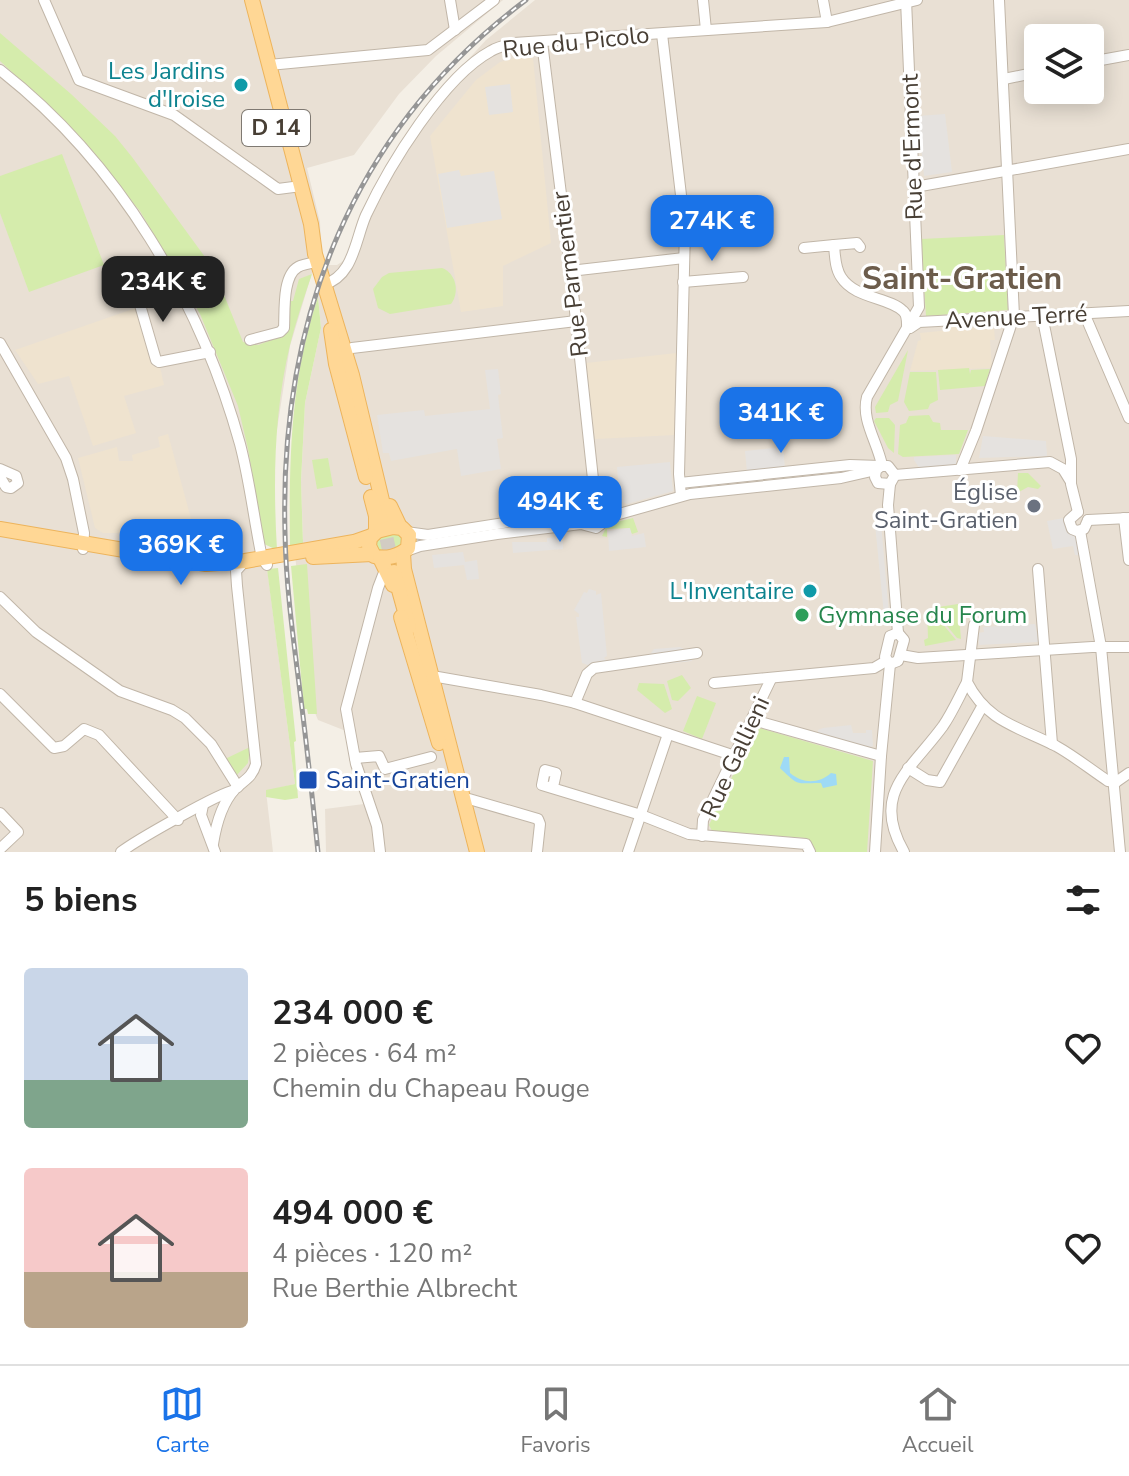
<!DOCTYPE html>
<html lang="fr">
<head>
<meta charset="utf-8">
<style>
	:root { --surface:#fff; --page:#f2f2f2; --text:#222; --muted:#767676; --line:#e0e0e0; --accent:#1a73e8 }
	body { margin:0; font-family:"Nunito Sans",sans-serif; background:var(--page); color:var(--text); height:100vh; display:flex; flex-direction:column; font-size:30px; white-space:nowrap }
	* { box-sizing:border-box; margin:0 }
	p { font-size:26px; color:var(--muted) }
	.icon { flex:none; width:44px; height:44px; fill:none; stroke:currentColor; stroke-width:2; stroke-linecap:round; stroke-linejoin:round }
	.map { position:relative; height:852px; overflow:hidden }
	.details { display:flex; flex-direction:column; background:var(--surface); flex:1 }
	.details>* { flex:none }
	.tools { position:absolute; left:1024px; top:24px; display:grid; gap:16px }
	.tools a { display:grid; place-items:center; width:80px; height:80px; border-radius:8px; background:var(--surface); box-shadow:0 4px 20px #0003; font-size:40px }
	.price { position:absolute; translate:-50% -68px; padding:0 18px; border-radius:16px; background:var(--accent); color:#fff; font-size:26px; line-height:52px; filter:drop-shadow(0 2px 4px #0008) }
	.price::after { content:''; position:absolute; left:50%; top:48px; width:24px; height:18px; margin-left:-12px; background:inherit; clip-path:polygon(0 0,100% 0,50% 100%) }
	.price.selected { background:#222; color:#fff }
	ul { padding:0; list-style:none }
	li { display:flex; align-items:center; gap:24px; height:200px; padding:0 24px }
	li span { display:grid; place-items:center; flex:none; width:224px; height:160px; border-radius:8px; color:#555 }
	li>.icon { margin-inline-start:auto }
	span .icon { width:96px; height:96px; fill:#fffc; stroke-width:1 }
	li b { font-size:34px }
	h2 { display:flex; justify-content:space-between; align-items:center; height:96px; padding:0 24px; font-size:34px }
	.dock { display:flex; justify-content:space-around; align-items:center; height:112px; border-top:2px solid var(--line); background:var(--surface); font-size:22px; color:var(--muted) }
	.dock a { display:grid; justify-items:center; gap:4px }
	.dock .selected { color:var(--accent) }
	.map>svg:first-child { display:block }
	.residential { fill:#e9e0d4; fill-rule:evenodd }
	.education { fill:#efe3cf }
	.green { fill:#d5ecac }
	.parking { fill:#e5e2df }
	.water { fill:#9edaf6 }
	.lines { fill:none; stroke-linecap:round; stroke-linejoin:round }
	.major-tunnel { stroke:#d2ccc3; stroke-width:14; stroke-dasharray:14 7; stroke-linecap:butt }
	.minor-casing { stroke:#c1b6a8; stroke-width:12 }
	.major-casing { stroke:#edb45c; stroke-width:16 }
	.minor { stroke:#fff; stroke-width:10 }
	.major { stroke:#ffd795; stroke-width:14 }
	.rail-casing { stroke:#969696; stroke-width:5 }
	.rail { stroke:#fff; stroke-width:2; stroke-dasharray:6; stroke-linecap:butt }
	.culture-dot { fill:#0f9aa8; stroke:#fff; stroke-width:3 }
	.worship-dot { fill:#6b7280; stroke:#fff; stroke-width:3 }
	.leisure-dot { fill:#2e9e5b; stroke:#fff; stroke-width:3 }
	.transit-dot { fill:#1a4fb4; stroke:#fff; stroke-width:3 }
	.labels { text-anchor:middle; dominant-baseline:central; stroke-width:6; stroke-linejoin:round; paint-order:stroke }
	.shield { fill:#fff; stroke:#7f7972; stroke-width:2 }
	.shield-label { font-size:22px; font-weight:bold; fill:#483f35 }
	.street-label { font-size:24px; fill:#483f35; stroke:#fff }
	.culture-label { font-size:24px; fill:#0d838f; stroke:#fff; text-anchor:end }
	.worship-label { font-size:24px; fill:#5b616d; stroke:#fff; text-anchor:end }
	.leisure-label { font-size:24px; fill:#27864d; stroke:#fff; text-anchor:start }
	.transit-label { font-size:24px; fill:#164399; stroke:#fff; text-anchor:start }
	.district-label { font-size:32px; font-weight:bold; fill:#6c5c4b; stroke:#fff }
</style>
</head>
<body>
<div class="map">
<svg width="1129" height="852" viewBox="0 0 1129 852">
	<rect width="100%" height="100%" fill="#f4efe6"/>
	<g class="residential">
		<path d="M0 0H503L436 56 399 94 354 155 307 168 320 222 321 243 290 346 275 442 264 544 295 784 266 791 273 852H0Z"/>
		<path d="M535 0H1129V852H326L325 809 364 804 349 755 346 731 318 720 312 706 308 703 294 541 303 539 301 482 305 403 321 328 318 297 329 265H337L346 259 365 210 454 75 486 40ZM1038 38H1090V90H1038Z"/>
	</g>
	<g class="education">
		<path d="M515 58H533L551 243 503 266V306L461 312 430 136 476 80 500 62Z"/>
		<path d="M136 308 154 367H160L164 385 124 396 136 433 93 446 69 376 38 384 15 350Z"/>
		<path d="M950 327 994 329 995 340H990L992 368 910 371 918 341 921 340 920 333 950 330Z"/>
		<path d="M677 353 675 435 595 439 586 363Z"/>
		<path d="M168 434 199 548 190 550 139 542 132 533H103L95 528 78 458 117 447 119 461H133L132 455 160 447 158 437Z"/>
	</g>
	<g class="green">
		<path d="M0 33 71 94 115 136 132 157 205 257 222 290 243 342 258 345 285 335 290 301H293L299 279 312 274C304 297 296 321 290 345 274 411 273 483 277 550L264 544 248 449 238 406 200 314 140 211 60 117 0 61Z"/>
		<path d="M62 154 104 265 29 292 0 213V176Z"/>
		<path d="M1004 235 1008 310 926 316 921 239Z"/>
		<path d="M442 268C456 273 460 292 451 304L390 314 378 308 373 289 382 277 389 273Z"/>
		<path d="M318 297 321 328 305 403 301 481 303 543 290 548C289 461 290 380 318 297Z"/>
		<path d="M908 350 898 401 890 405 888 412 876 413 875 407Z"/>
		<path d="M969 368 970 374 971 370 990 369 985 386 940 390 938 370Z"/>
		<path d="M910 372H936L938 400 930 404 928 409 909 411 904 402Z"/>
		<path d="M929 415 933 422 940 423 941 430H968L959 454 903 457 898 454 900 425 906 423 909 416Z"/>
		<path d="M876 418H889L895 425 894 453 888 448 874 421Z"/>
		<path d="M328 458 333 486 317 489 312 460Z"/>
		<path d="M1018 473H1028L1041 486 1038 489 1028 487 1017 493Z"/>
		<path d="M633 518 638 532 632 534 629 528 607 529V537L602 536 608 524Z"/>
		<path d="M396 533 402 536 403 543 397 548 378 550 375 542 377 538Z"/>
		<path d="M307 564 317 714H308L307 709H304L291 566Z"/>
		<path d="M278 568 296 741 294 742 298 798 285 800 266 797V790L295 784 267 569Z"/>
		<path d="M958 604 961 639 957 638 932 608Z"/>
		<path d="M927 609 931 610 956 640 925 646 924 640 928 638Z"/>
		<path d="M682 675 691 688 678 701 672 700 667 681Z"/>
		<path d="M639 683 664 684 672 709 665 713 637 690Z"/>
		<path d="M697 696 716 703 702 739 683 731Z"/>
		<path d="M756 727 873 761 867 852H813L812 845 806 838 712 831 709 825Z"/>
		<path d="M250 747 248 763 236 776 225 759Z"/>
	</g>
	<g class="parking">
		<path d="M510 84 513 112 489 115 485 87Z"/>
		<path d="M945 114 952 172 924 176 918 116Z"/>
		<path d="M459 170 461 176 494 171 502 219 447 228 438 174Z"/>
		<path d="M498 369 501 394 498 395 503 438 497 439 501 469 461 476 457 449 391 461 389 453H383L377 415 424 410 425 416 490 409 485 370Z"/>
		<path d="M983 436 1046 441 1047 456 979 458Z"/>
		<path d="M783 447 785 468 747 472 745 451Z"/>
		<path d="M956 455V465L920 469 914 460V457Z"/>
		<path d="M670 462 673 491 627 504 620 501 617 467Z"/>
		<path d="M567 482 570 505 535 510 532 487Z"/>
		<path d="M1064 518 1068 531 1076 537H1087L1090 556 1075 555 1073 546 1053 549 1047 521Z"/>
		<path d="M881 523 890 625H885L875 524Z"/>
		<path d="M630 528 632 536 644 533 646 547 609 551 608 531Z"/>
		<path d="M558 537V541H563V549L513 553 512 542H547V538Z"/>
		<path d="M463 552 465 562 477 560 479 579 467 580 464 565 434 568 432 555Z"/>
		<path d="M589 589 596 591V595L601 593 607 656 604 658 606 660 649 656 654 649 680 647 687 651 692 661 605 671 582 663 576 617H579V614L574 610 584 592 587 593Z"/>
		<path d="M1035 624 1039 642 979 645 978 633 984 632 983 627Z"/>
		<path d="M851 725 853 733H866V730H872L873 746 868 748 818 733V730L823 728Z"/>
	</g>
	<path class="water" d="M784 757H789L790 773C803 784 819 784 831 773L836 774 837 785 823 788 821 783C795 783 800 787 780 768Z"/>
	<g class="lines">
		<path class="major-tunnel" d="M382 518 394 572"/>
		<defs>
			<g id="minor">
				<path d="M44 0 79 80 174 115 278 189 301 186"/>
				<path d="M450 0 455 30"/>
				<path d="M703 0 706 30"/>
				<path d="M823 0 827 22"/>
				<path d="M662 34 685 229 679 474 681 496"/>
				<path d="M542 42 571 274 596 507"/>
				<path d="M1090 62 1129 55"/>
				<path d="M269 65 428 50 494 0"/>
				<path d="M0 70C119 163 200 300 240 444 250 482 254 520 262 558L267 565"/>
				<path d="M1004 79 1038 72"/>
				<path d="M915 187 1129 149"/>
				<path d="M834 245 857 243 860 247"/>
				<path d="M804 248 834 245C835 256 835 268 841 277 855 299 889 297 903 311 908 315 907 323 907 329"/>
				<path d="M570 271 684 258"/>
				<path d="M131 274 156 360 159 362 210 352"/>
				<path d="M683 282 743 277"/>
				<path d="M323 285C354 276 355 240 366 215 389 166 443 77 491 51 498 47 506 45 514 43L827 22 917 0"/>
				<path d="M1084 313 1129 418"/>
				<path d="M1042 315 1071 459V484L1078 512"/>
				<path d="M910 328 919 322 1129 311"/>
				<path d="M250 340 280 332 284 328C285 312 282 276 298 267 303 264 311 263 317 262"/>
				<path d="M0 343 66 458 73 479 84 533 83 549"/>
				<path d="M345 352 352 348 576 321"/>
				<path d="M882 465C877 441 861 420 867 397L919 307 906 0"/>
				<path d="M0 469 16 476 18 483 11 488 6 487 0 477"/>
				<path d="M960 470 976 431 1014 316 999 0"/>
				<path d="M895 475 1050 462 1063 469 1071 482"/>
				<path d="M895 475 890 484 888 505 898 633"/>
				<path d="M680 483 850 465 880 466"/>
				<path d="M890 484 878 483 875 477 876 470 881 466H888L895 475"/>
				<path d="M1078 512 1069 520 1072 529 1077 531 1084 529 1088 520"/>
				<path d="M1124 518 1129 560"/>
				<path d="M1088 520 1129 518"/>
				<path d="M1080 531 1101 647 1120 852"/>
				<path d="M406 532 428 535 586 510 596 507"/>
				<path d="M406 551 420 546 497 534 581 524 596 528 612 516 690 494 841 478 876 470"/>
				<path d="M1038 569 1052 744"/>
				<path d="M0 597 36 632 120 691 172 710 185 718 211 744 238 787"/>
				<path d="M974 625 967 682C987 722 1019 727 1056 746 1074 756 1090 769 1108 781L1116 782"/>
				<path d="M898 633 904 640 898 661 890 664 885 657 890 636Z"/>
				<path d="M901 655 918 658 1092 647H1129"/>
				<path d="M432 676 541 695 575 703 735 756"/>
				<path d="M714 683 874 668 886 661"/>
				<path d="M0 694 54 748 64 746 84 729 99 735 178 820"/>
				<path d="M575 703 587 674 594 668 697 653"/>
				<path d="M753 720 881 756"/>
				<path d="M355 758 379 756 385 769 431 757"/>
				<path d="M908 768 927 780 940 782 983 705"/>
				<path d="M1116 782 1129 773"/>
				<path d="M553 787 556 773 545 770 542 785 641 815 689 834 806 844 810 852"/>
				<path d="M464 800 469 799 538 819 540 824 537 852"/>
				<path d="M203 805 201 815 215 852"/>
				<path d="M0 813 18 832 0 849"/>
				<path d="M702 836 703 820 771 679"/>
				<path d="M213 844C216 825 222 803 235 789 244 780 252 778 256 764L237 586 236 571 245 561"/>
				<path d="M121 852C135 841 221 792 233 791"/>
				<path d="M380 852 377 826 356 764 346 709 378 588 383 575 388 571"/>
				<path d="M628 852 668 734"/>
				<path d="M875 852 881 756 890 664"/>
				<path d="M904 852C870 793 911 770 943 726 952 713 959 697 967 682"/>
			</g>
			<g id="major">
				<path d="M252 0 311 224 315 254 352 375 386 517"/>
				<path d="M331 330 336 364 366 477"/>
				<path d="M371 497 376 516V532"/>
				<path d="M390 506 400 527"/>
				<path d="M393 527 402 528 409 535 408 548C400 556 385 560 374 556L369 546 370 538 377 531Z"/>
				<path d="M0 529 206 564 245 561 354 542 371 536"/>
				<path d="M403 553 404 569 477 852"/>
				<path d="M313 557 372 554"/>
				<path d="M380 558 393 585"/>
				<path d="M394 572 409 626"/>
				<path d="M401 617 439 743"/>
			</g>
		</defs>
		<use href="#minor" class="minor-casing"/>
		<use href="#major" class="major-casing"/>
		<use href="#minor" class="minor"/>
		<use href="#major" class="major"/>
		<defs>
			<path id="rail" d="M318 852C313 804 308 756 302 708 295 650 286 592 285 533 279 319 352 130 526 0"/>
		</defs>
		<use href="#rail" class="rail-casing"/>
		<use href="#rail" class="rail"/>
	</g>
	<g class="culture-dot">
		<circle cx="241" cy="85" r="8"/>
		<circle cx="810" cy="591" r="8"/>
	</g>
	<circle class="worship-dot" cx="1034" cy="506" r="8"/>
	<circle class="leisure-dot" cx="802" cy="615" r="8"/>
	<rect class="transit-dot" x="298" y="770" width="20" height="20" rx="4"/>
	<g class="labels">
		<rect class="shield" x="242" y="110" width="68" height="36" rx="6"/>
		<g class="shield-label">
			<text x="276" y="128">D 14</text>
		</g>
		<g class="street-label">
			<text transform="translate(576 42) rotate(-6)">Rue du Picolo</text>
			<text transform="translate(912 147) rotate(-92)">Rue d'Ermont</text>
			<text transform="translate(570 274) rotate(-97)">Rue Parmentier</text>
			<text transform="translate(1016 317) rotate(-3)">Avenue Terré</text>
			<text transform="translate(735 757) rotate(-65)">Rue Gallieni</text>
		</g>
		<g class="culture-label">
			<text x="225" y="71">Les Jardins<tspan x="225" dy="28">d'Iroise</tspan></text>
			<text x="794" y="591">L'Inventaire</text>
		</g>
		<g class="worship-label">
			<text x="1018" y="492">Église<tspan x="1018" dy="28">Saint-Gratien</tspan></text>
		</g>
		<g class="leisure-label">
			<text x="818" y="615">Gymnase du Forum</text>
		</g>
		<g class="transit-label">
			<text x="326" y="780">Saint-Gratien</text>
		</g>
		<g class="district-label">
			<text x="962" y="278">Saint-Gratien</text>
		</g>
	</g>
</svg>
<div class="tools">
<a><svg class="icon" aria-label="layers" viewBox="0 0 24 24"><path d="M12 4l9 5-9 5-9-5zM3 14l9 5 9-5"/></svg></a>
</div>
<b class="price" style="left:712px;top:263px">274K €</b>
<b class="price selected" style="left:163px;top:324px">234K €</b>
<b class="price" style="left:781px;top:455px">341K €</b>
<b class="price" style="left:560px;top:544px">494K €</b>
<b class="price" style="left:181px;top:587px">369K €</b>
</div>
<section class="details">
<h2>5 biens<svg class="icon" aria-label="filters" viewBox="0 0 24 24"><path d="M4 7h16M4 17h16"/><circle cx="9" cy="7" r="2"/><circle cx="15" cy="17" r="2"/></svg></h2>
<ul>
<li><span style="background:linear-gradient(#c9d6e8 70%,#7fa58c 0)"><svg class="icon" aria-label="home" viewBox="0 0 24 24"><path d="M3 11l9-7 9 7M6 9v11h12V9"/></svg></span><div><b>234 000 €</b><p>2 pièces · 64 m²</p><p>Chemin du Chapeau Rouge</p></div><svg class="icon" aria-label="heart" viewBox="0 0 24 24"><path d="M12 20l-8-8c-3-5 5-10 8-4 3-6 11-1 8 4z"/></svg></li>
<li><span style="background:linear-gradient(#f6c9c9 65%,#b9a48a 0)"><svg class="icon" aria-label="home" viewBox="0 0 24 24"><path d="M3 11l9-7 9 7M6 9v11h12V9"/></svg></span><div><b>494 000 €</b><p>4 pièces · 120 m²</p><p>Rue Berthie Albrecht</p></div><svg class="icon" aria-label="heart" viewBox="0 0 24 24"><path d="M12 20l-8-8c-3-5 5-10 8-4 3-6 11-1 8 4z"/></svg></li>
</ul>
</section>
<nav class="dock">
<a class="selected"><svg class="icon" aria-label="map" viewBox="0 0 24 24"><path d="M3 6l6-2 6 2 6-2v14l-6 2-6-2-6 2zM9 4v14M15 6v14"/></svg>Carte</a>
<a><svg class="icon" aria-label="saved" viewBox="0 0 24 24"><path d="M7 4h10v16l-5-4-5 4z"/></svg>Favoris</a>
<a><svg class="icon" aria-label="home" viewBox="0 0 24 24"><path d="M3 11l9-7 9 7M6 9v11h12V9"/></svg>Accueil</a>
</nav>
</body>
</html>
